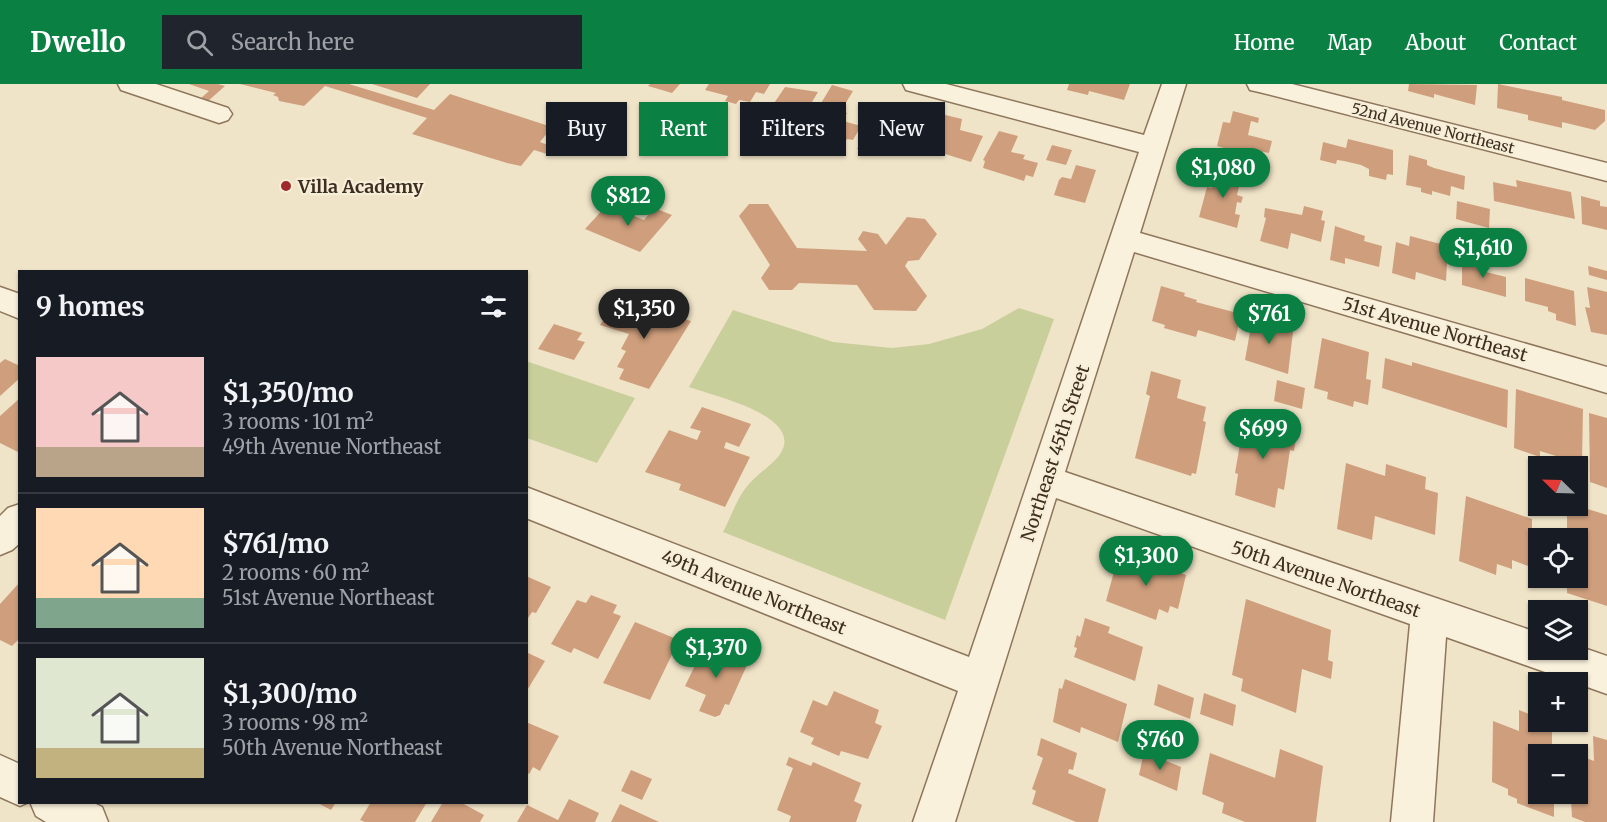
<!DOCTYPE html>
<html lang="en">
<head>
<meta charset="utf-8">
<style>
	:root { --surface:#171b24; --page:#20242c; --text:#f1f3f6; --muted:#9ea1a6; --line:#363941; --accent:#0b8043 }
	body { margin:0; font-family:Merriweather,serif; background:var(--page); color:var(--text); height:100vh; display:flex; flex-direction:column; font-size:22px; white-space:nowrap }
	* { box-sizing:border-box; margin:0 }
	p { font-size:20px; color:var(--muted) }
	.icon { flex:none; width:33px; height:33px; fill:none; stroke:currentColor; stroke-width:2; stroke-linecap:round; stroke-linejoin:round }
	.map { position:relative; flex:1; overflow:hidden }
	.drawer { position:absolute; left:18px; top:186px; width:510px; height:534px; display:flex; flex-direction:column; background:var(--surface); border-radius:0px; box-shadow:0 2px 4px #0004 }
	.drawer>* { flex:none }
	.top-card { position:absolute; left:546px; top:18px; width:570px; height:54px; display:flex; gap:12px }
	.needle { width:39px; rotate:293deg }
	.buttons { position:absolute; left:1528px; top:372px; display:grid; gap:12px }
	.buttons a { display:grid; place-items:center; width:60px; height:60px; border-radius:0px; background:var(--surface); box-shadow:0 2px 4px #0004; font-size:30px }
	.price { position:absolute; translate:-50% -51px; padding:0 14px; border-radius:21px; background:var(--accent); color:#fff; font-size:20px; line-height:39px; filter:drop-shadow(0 2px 3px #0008) }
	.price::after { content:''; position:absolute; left:50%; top:36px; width:18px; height:14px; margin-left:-9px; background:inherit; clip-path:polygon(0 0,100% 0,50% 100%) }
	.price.current { background:#222; color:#fff }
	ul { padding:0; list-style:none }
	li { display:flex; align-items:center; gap:18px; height:150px; padding:0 18px }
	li+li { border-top:2px solid var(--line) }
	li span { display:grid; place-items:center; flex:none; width:168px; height:120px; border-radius:0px; color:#555 }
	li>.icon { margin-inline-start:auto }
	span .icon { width:72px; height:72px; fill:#fffc; stroke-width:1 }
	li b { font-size:26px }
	h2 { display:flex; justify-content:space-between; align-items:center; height:72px; padding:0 18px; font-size:26px }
	.pill { padding:0 21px; border-radius:0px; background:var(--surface); box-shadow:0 2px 4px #0004; font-size:21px; line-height:54px }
	.pill.current { background:var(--accent); color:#fff }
	header { display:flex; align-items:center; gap:36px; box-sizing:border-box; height:84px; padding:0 30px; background:var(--accent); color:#fff }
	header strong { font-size:28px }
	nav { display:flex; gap:33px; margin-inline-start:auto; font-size:21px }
	.search { width:420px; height:54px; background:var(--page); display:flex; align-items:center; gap:15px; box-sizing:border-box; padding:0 21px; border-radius:0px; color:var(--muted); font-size:22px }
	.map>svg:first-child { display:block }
	.green { fill:#c9cf9b }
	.building { fill:#cf9f7d }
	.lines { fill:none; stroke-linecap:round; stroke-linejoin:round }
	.minor-casing { stroke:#8d765c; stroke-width:3 }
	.minor { fill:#faf1dc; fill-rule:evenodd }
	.poi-dot { fill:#9e2a2b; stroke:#f7eed8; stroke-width:2 }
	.labels { text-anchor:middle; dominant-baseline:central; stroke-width:4.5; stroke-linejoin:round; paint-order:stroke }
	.far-street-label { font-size:15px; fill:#3d2e20; stroke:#f7eed8 }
	.poi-label { font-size:18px; font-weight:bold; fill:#3d2e20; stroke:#f7eed8; text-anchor:start }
	.street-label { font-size:18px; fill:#3d2e20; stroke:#f7eed8 }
</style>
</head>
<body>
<header>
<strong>Dwello</strong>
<div class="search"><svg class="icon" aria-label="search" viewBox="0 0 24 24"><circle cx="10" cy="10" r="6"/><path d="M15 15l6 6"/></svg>Search here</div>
<nav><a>Home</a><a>Map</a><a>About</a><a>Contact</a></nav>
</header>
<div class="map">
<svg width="1607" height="738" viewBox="0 0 1607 738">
	<rect width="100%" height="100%" fill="#f0e4c8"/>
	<g class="green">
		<path d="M1019 224 1054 235 945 536 723 448C731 433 738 411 750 399 758 390 769 383 777 374 812 333 713 312 689 303L733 226 833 258 892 264 929 260 982 245Z"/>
		<path d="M526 277 635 314 597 379 527 354Z"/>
	</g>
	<g class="building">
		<path d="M189 0H218L225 2 207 18 199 16 209 7Z"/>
		<path d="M240 0H349L434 26 450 10 552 43 540 58 556 64 550 71 534 66 521 82 507 79 412 50 427 34 325 2 304 22 279 17 278 13 273 11 276 9Z"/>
		<path d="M372 0H430L417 14Z"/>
		<path d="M650 0H680L672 9 648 2Z"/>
		<path d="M709 0H770L764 10 756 8 750 18 739 16 736 20 725 17 728 12 705 6Z"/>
		<path d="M1069 0H1130L1124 16 1089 7 1088 11 1067 6Z"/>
		<path d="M1409 0 1477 1 1475 21 1434 10V14L1408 7Z"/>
		<path d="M1498 0 1562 13V16L1605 26V37L1595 46 1562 38V44L1528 36V31L1497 24Z"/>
		<path d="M832 1 853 7 841 27 847 29 843 37 861 42 853 56 847 55 844 60 803 49Z"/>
		<path d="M785 3 818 8 803 33 795 31 789 36 783 33 782 35 766 31Z"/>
		<path d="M909 23 928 28 921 41 912 38 897 68 873 61 869 69 857 65 868 45 878 48 888 28 905 32Z"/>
		<path d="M1233 27 1259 34 1258 39 1251 37 1248 51 1272 57 1269 69 1255 66 1254 72 1250 71 1247 85 1224 79 1227 65 1217 62 1223 38 1230 39Z"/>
		<path d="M941 30 962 35 960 46 983 52 971 78 932 66 934 62 928 60 934 47 932 46Z"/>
		<path d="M999 47 1018 52 1011 68 1025 71 1023 75 1038 79 1033 93 1026 91 1024 97 983 84 985 77 983 76Z"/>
		<path d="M803 53 820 58 816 65 799 60Z"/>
		<path d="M1348 55 1393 66V91L1387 90 1386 96 1369 92V85L1361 81 1344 77 1337 76 1336 80 1320 76 1323 58 1346 64Z"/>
		<path d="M1052 61 1072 66 1066 81 1046 76Z"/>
		<path d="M1409 71 1427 76V81L1434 84 1465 92 1464 106 1451 102 1450 112 1432 107V111L1421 108V104L1406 101Z"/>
		<path d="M1076 81 1096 86 1085 119 1054 111 1059 96 1062 93 1071 95Z"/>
		<path d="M1217 83 1242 89 1237 111 1243 113 1241 119 1237 118 1235 130 1240 131 1237 144 1199 133 1207 103 1212 104Z"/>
		<path d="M1516 96 1571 108 1575 135 1494 117 1493 98 1517 103Z"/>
		<path d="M1581 112 1600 117V122L1607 123V146L1582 140Z"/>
		<path d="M1457 117 1490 125 1489 144 1456 135Z"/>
		<path d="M749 120H768L797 164 867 167 858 155 863 147 878 150 886 161 907 133 925 135 937 150 919 176 908 177 905 182 927 212 916 227 874 226 857 201 799 199 792 206H769L761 194 770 181 739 132Z"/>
		<path d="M607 121 644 136 654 124 672 131 640 168 585 145Z"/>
		<path d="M1304 122 1323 127 1321 136 1325 137 1321 158 1291 149 1288 165 1260 157 1266 134 1264 133 1265 124 1302 131Z"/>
		<path d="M1335 142 1365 152 1364 157 1382 162 1379 183 1345 174V180L1330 176Z"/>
		<path d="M1410 152 1448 162 1446 197 1416 188 1415 196 1392 189 1396 158 1409 162Z"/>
		<path d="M1462 176 1486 182V188L1506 193V213L1462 201Z"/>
		<path d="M1588 182 1607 187V196L1589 191Z"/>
		<path d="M1525 194 1574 207 1576 242 1556 236V230L1548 227V223L1525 217Z"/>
		<path d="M1161 202 1185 209 1184 212 1197 216 1196 218 1241 230 1235 257 1198 246 1196 253 1164 244 1165 241 1152 237Z"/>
		<path d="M1587 203 1607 208V251L1591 248 1585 223 1590 224Z"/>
		<path d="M617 215 691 237 649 305 619 295 624 285 617 283 626 267 621 265 629 250 600 241Z"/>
		<path d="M1253 231 1279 238V244L1293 248 1288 290 1245 276Z"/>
		<path d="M554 240 582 249 577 256 585 258 574 276 538 265Z"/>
		<path d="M1322 254 1369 268 1366 295 1371 296 1368 321 1354 317 1353 323 1327 315 1328 308 1314 304Z"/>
		<path d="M1385 274 1412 282V278L1508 306 1507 344 1382 304Z"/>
		<path d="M5 275 20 282V294L0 312V279Z"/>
		<path d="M1151 287 1181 296 1177 314 1206 323 1203 337 1206 338 1196 390 1192 389 1191 392 1135 374 1150 312 1146 310Z"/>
		<path d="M1277 296 1305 304 1302 325 1274 317Z"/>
		<path d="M1516 305 1583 325 1582 380 1540 367V373L1514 364Z"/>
		<path d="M20 314V369L0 359V332Z"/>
		<path d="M702 323 751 340 739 363 726 358 724 364 750 373 725 423 679 406 681 400 645 388 669 346 697 356 701 347 690 344Z"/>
		<path d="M1589 329 1607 334V404L1590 398Z"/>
		<path d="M1245 331 1297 347 1294 367 1290 366 1284 406 1278 404 1275 424 1235 411 1238 390 1235 389Z"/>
		<path d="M1346 379 1385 392 1386 380 1426 393 1425 405 1438 409 1435 451 1375 432 1372 456 1337 445Z"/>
		<path d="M1466 412 1532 435V444L1543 448 1542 454H1539V486L1512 476V485L1497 480 1496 491 1459 477Z"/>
		<path d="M1567 422H1578L1607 431V522L1567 509V494H1578V454H1567Z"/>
		<path d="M1125 469 1186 491 1178 525 1170 522 1168 529 1159 525 1156 536 1106 517 1115 484 1120 486Z"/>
		<path d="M526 492 551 503 536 529 532 528 526 537Z"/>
		<path d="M20 498V554L12 562 0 556V520Z"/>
		<path d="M591 511 617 521 613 529 621 532 598 575 574 564 571 569 551 560 577 516 586 519Z"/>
		<path d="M1246 515 1331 546 1328 576 1333 578 1331 595 1302 585 1296 629 1241 607 1243 595 1232 591Z"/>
		<path d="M1085 534 1110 543 1108 549 1143 563 1135 597 1074 573 1077 564 1074 563 1077 551 1080 553Z"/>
		<path d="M635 538 679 556 650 616 603 599Z"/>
		<path d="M719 562 737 569 735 576 747 581 729 621 725 620 720 631 715 633 699 627 706 611 685 602 704 563 716 569Z"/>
		<path d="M526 568 545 577 526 608Z"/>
		<path d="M1065 595 1127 620 1118 658 1081 643 1080 649 1053 638 1059 604 1062 605Z"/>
		<path d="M1158 600 1194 614 1190 635 1154 621Z"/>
		<path d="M834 607 879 626 875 639 882 642 868 675 841 667 839 672 811 660 814 654 800 648 813 616 827 622Z"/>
		<path d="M1204 609 1236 621 1233 642 1200 630Z"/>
		<path d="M1519 626 1539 634V638H1552V670H1539V710L1554 717V733L1517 719V715L1508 711V705L1492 698 1493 637 1519 647Z"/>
		<path d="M526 638 559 652 540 687 533 683 529 690 526 688Z"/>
		<path d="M1593 652 1607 656V738H1585L1572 733 1571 716 1568 715V710H1578V671L1594 677Z"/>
		<path d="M1041 654 1077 669 1073 686 1069 685 1068 689 1106 705 1098 738H1076L1032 720 1036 707 1032 705 1043 674 1037 671Z"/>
		<path d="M1280 665 1323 682 1316 738H1245L1222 729 1224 719 1202 710 1210 669 1275 694Z"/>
		<path d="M1144 668 1181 683 1177 707 1139 691Z"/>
		<path d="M789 673 811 682 813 678 861 699 854 717 862 721 856 738H789L791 732 777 726 793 684 786 681Z"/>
		<path d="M631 686 652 695 642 716 621 707Z"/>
		<path d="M569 715 599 729 595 738H517L527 721 558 736Z"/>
		<path d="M316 718H336L331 726Z"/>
		<path d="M371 718H427L415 738H365L360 736Z"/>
		<path d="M443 718H460L484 731 480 738H431Z"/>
		<path d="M620 720 659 738H611Z"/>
	</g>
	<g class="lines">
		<defs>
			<g id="minor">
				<path d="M118 0H156L228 24 232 30 228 36 219 39 121 6Z"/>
				<path d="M903 0H946L1144 51 1162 0H1186L1140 149 1607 283V309L1134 168 1065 388 1539 549V566H1578V562L1607 572V610L1446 553 1433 738H1391L1410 540 1056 414 955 738H913L958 607 526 434V403L969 573 1139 68 906 6Z"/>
				<path d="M1247 0H1292L1607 79V97L1259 8 1250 6Z"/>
				<path d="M0 203 20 210V235L0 227Z"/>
				<path d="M20 420V459L12 466 0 471V432L8 424Z"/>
				<path d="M0 671 20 680V718H29L20 722 0 713Z"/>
				<path d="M30 718H92L102 723 108 738H46L36 732Z"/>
			</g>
		</defs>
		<use href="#minor" class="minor-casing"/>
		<use href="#minor" class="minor"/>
	</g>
	<circle class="poi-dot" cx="286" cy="102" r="6"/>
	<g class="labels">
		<g class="far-street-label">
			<text transform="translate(1433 44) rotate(14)">52nd Avenue Northeast</text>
		</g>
		<g class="poi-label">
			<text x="298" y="102">Villa Academy</text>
		</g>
		<g class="street-label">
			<text transform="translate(1435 245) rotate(16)">51st Avenue Northeast</text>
			<text transform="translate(1055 369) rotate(-72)">Northeast 45th Street</text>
			<text transform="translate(1326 495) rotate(19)">50th Avenue Northeast</text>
			<text transform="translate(754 508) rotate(22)">49th Avenue Northeast</text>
		</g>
	</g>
</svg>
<div class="buttons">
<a><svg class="needle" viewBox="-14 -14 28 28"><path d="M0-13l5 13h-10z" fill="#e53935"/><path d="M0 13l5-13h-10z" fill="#9ea1a6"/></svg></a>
<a><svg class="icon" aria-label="locate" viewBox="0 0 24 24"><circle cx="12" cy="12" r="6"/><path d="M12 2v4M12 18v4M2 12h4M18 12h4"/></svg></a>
<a><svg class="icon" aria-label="layers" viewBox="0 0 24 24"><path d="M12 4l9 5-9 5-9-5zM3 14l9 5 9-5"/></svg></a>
<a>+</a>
<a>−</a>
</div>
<b class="price" style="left:1223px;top:115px">$1,080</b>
<b class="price" style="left:628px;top:143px">$812</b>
<b class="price" style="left:1483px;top:195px">$1,610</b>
<b class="price current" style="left:644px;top:256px">$1,350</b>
<b class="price" style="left:1269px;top:261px">$761</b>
<b class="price" style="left:1263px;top:376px">$699</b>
<b class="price" style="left:1146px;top:503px">$1,300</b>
<b class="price" style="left:716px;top:595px">$1,370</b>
<b class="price" style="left:1160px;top:687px">$760</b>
<div class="top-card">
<a class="pill">Buy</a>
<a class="pill current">Rent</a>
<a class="pill">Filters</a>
<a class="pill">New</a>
</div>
<section class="drawer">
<h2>9 homes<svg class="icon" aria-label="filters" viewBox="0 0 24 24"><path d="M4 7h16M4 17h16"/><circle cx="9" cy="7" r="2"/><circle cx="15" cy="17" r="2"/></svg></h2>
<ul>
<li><span style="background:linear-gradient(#f6c9c9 75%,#b9a48a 0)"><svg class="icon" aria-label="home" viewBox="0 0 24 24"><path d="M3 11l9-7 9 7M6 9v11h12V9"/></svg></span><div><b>$1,350/mo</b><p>3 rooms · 101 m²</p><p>49th Avenue Northeast</p></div></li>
<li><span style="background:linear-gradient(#ffd9b3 75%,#7fa58c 0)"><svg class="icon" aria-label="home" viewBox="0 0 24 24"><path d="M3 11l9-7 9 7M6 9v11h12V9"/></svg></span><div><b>$761/mo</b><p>2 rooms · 60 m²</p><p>51st Avenue Northeast</p></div></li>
<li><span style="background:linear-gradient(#dfe7d0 75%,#c2b280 0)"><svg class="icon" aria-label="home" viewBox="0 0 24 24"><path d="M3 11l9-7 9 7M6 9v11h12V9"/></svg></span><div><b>$1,300/mo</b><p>3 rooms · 98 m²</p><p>50th Avenue Northeast</p></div></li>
</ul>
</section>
</div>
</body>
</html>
